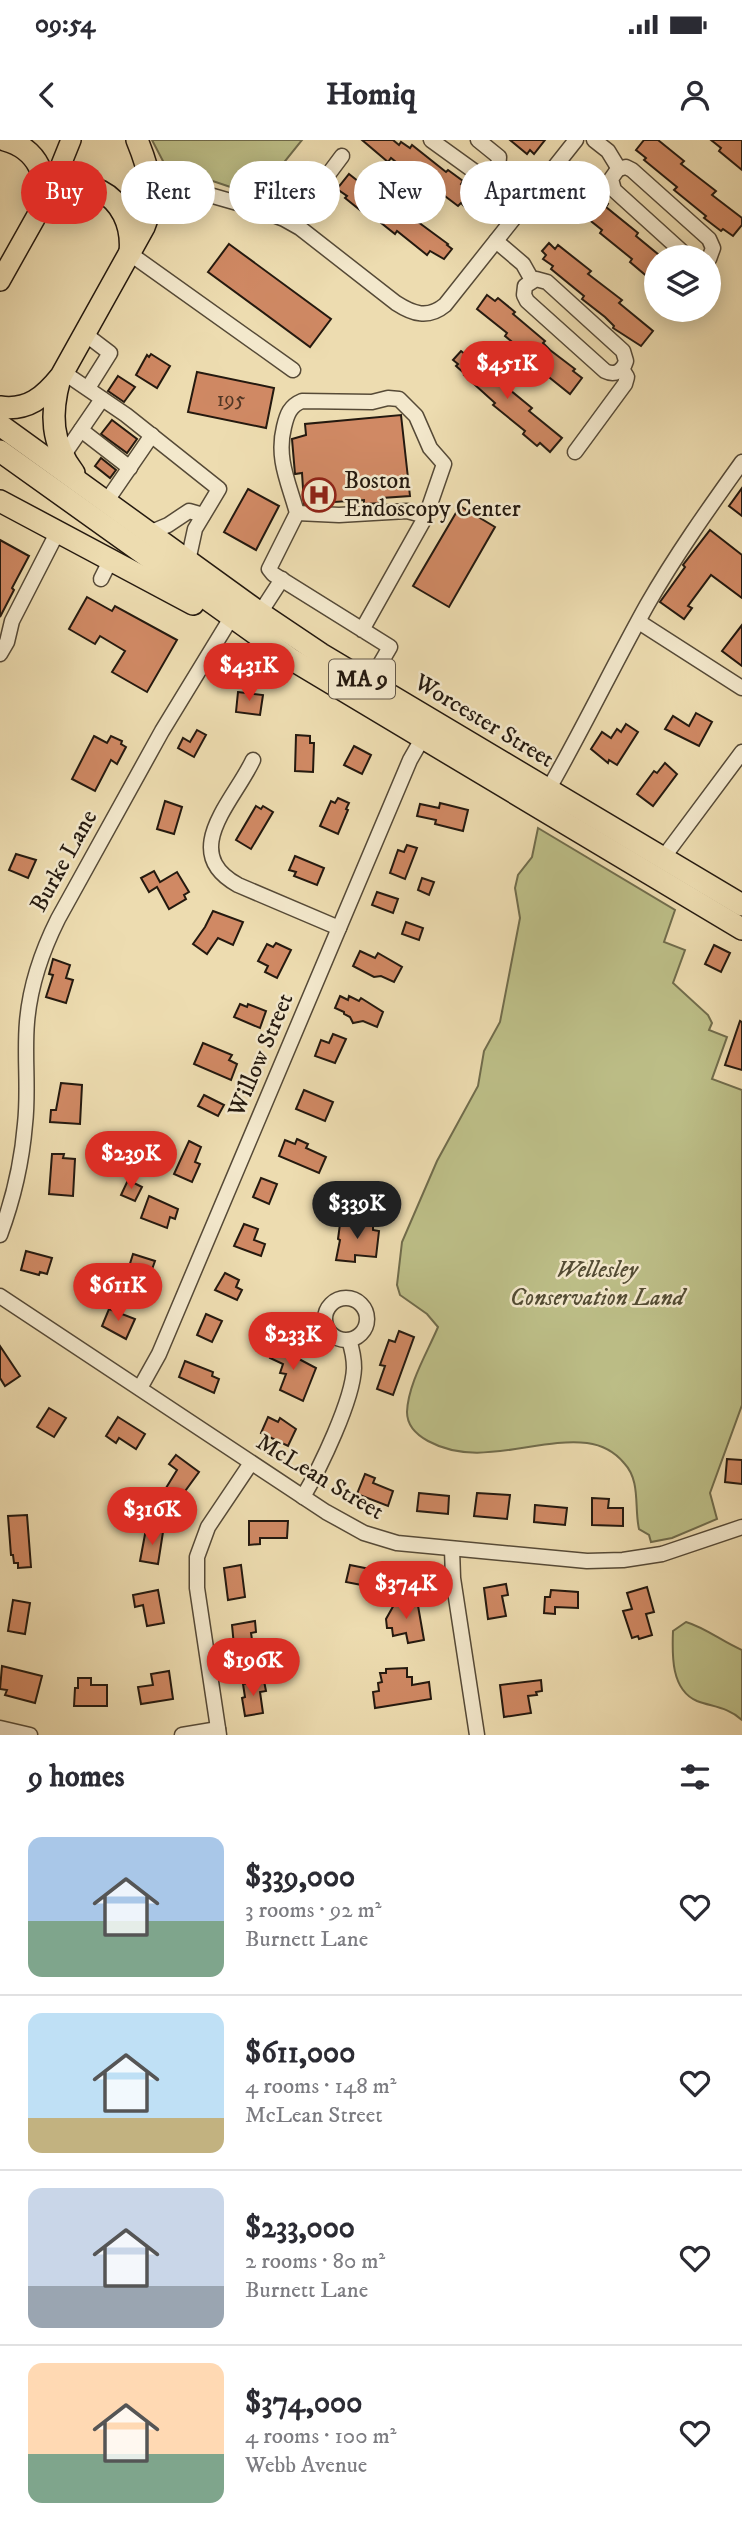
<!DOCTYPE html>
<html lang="en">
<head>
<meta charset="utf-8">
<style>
	:root { --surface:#fff; --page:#f7f7f7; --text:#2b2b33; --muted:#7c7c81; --line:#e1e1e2; --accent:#d93025 }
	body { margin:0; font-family:"IM FELL DW Pica",serif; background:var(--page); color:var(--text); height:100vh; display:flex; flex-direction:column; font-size:26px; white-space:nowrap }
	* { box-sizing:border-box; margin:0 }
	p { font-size:23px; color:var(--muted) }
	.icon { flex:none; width:38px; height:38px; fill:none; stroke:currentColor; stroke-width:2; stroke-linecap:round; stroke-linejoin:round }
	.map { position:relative; height:1595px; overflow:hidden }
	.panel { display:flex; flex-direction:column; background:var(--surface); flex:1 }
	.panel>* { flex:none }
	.top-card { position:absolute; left:21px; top:21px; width:700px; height:63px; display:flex; gap:14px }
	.controls { position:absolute; left:644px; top:105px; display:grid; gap:14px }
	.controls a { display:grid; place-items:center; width:77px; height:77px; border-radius:50%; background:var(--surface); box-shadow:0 4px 18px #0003; font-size:35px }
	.price { position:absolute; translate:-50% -60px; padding:0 16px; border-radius:24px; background:var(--accent); color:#fff; font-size:23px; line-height:46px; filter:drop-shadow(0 2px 4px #0008) }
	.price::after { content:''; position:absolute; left:50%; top:42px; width:21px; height:16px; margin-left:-10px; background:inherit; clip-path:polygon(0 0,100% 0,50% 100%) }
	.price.active { background:#222; color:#fff }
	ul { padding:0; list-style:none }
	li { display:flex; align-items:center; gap:21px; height:175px; padding:0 28px }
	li+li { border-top:2px solid var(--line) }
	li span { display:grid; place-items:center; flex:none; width:196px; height:140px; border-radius:14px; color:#555 }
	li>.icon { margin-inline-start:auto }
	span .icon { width:84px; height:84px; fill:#fffc; stroke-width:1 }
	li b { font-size:30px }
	h2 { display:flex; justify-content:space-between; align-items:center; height:84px; padding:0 28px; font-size:30px }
	.tag { padding:0 24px; border-radius:32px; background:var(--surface); box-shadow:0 4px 18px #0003; font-size:24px; line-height:63px }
	.tag.active { background:var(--accent); color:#fff }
	.status { display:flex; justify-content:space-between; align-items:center; height:49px; padding:0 35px; background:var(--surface); direction:ltr }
	.status svg { height:19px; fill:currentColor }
	header { display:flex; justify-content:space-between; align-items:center; height:91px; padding:0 28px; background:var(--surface); font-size:32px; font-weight:800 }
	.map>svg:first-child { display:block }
	.green { fill:#bdbf88; stroke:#706c4c; stroke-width:2 }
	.building { fill:#d08964; stroke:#24190f; stroke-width:2 }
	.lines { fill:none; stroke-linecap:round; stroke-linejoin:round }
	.minor-casing { stroke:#564a37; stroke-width:17 }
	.major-casing { stroke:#24190f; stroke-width:22 }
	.highway-casing { stroke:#24190f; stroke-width:24 }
	.minor { stroke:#f3e8cc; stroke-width:14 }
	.major { stroke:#eddcb0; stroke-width:19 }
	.highway { stroke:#eddcb0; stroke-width:21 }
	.labels { text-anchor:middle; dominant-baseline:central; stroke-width:5; stroke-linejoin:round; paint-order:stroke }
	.number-label { font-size:21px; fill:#4f3524 }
	.shield { fill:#f3e8cc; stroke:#625748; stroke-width:2 }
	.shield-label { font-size:23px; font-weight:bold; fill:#24190f }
	.poi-label { font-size:24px; fill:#24190f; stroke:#f3e8cc; text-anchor:start }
	.street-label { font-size:24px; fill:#24190f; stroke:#f3e8cc }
	.park-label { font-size:24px; font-style:italic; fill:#524b33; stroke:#f3e8cc }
</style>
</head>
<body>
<div class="status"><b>09:54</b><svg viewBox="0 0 49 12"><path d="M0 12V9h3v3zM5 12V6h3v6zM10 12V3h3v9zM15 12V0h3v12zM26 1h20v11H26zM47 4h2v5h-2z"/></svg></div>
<header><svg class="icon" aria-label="back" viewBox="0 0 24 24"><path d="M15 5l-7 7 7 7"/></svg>Homiq<svg class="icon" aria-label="person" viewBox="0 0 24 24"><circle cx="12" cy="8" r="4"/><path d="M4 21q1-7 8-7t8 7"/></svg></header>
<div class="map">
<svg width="742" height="1595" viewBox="0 0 742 1595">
	<rect width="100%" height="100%" fill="#eddcb0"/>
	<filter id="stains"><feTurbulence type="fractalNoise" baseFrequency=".00286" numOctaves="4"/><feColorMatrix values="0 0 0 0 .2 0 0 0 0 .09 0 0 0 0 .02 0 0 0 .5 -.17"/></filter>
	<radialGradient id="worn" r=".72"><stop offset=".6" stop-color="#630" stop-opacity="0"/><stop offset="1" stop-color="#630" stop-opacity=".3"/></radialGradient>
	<g class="green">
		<path d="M152 0H302L257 56 165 25Z"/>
		<path d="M538 688 675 770 664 802 685 810 673 843 708 875 712 883 709 890 727 897 712 939 742 950V1265L710 1353 717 1379 672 1398 651 1402 649 1395 639 1389C634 1367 641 1341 624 1323 614 1311 602 1305 587 1303 537 1297 479 1329 428 1301 417 1295 407 1286 407 1272 408 1244 427 1213 438 1187L427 1174 400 1155 397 1145 402 1102 437 1021 478 946 484 911 500 882 520 778 515 748 518 735 532 717Z"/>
		<path d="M686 1482C706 1488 723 1502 742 1510V1580C728 1567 713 1567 697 1561 671 1550 672 1515 673 1491Z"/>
	</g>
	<g class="building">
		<path d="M362 0H393L399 5 401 2 410 8 412 5 446 32 448 30 463 41 461 44 470 51 468 54 472 58 465 67 461 63 458 66 425 41 423 44 391 18 388 22Z"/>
		<path d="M510 0H545L534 14 530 10 527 14Z"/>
		<path d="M644 0H658L684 21 681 24 716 51 712 55 742 78V85L733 96 723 89 721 91 704 78 706 76 674 50 677 47 644 20 646 18 636 10Z"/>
		<path d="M711 0H742V30L719 11 721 8Z"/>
		<path d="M349 34 382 60 384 57 448 104 447 105 452 109 444 119 430 111 427 115 397 91 395 94 361 67 360 70 345 58 347 56 337 49Z"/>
		<path d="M573 47 578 50 580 47 589 54 592 50 608 64 606 67 638 93 636 96 659 115 656 117V144L630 122 632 119 600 93 602 90 567 62 570 58 566 55Z"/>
		<path d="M549 103 555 109 558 105 591 131 588 134 622 160 619 163 653 191 641 206 613 188 614 186 605 177 582 159 584 156 551 129 553 126 543 119 546 115 542 111Z"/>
		<path d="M229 104 331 179 310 207 208 132Z"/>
		<path d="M487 155 495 161 498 158 515 172 513 174 545 201 543 203 550 210 575 229 573 231 582 238 570 254 535 226 538 223 505 196 507 193 477 169Z"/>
		<path d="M461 211 466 215 468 213 501 238 499 241 532 268 529 271 562 298 550 312 540 303 537 306 523 294 525 291 493 265 495 263 464 235 465 234 456 226 458 224 453 220Z"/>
		<path d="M151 214 170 226 157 248 136 235 147 215 149 217Z"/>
		<path d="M197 232 274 248 266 288 188 272Z"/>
		<path d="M118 236 135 247 124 262 108 251Z"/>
		<path d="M401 275 410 356 382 358V363L364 364V360L304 364 302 333 295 334 292 299 306 295 305 284Z"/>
		<path d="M112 280 137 299 127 313 101 294Z"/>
		<path d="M101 318 116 330 110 338 95 326Z"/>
		<path d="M742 348V376L729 366Z"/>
		<path d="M248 349 279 366 256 410 224 392Z"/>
		<path d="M460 366 495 387 449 467 413 446Z"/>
		<path d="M710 390 742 415V458L711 435 688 466 692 468 684 479 660 462 685 427 683 425Z"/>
		<path d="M0 400 29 416 12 448 14 450 0 477Z"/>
		<path d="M87 457 112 471 115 466 177 500 147 552 112 532 125 511 100 496 95 504 69 489Z"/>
		<path d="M742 485V526L722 511Z"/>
		<path d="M238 552 263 555 260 575 236 572Z"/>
		<path d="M696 573 712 582 699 606 665 589 673 576 689 586Z"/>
		<path d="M626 584 638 592 617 625 609 620 608 623 591 609 602 592 611 598 617 589 621 592Z"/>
		<path d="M197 590 206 595 194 617 178 608 183 598 190 602Z"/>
		<path d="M296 595 310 596V603H314L313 632 295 631Z"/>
		<path d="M94 596 107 603 111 596 122 601 121 604 126 607 117 624 111 620 95 651 72 639Z"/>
		<path d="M354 606 371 615 362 634 344 625Z"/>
		<path d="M665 623 677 634 653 666 637 654 654 631 657 633Z"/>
		<path d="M338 658 349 663 346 669 348 670 338 694 320 686 331 661 335 663Z"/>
		<path d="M165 661 182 667 174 694 157 689Z"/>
		<path d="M440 663 468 670 463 691 435 684 436 680 417 676 420 664 439 668Z"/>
		<path d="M256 666 261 669 263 666 273 672 251 709 236 700Z"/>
		<path d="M407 705 417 708 405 739 390 733 398 710 404 712Z"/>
		<path d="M16 714 36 720 28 738 9 730Z"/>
		<path d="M295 716 324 728 317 745 294 736 296 732 289 730Z"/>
		<path d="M154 731 160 742 177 732 189 752 184 755 186 759 169 769 157 747 149 752 141 738Z"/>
		<path d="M422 738 434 742 429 755 418 750Z"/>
		<path d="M377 752 398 759 393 773 372 765Z"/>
		<path d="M213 771 243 782 233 805 218 798 207 814 193 804 205 787Z"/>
		<path d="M406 782 423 788 419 800 402 794Z"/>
		<path d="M276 803 291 810 277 838 265 832 268 826 258 821 267 804 273 807Z"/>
		<path d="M714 805 730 813 721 832 705 824Z"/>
		<path d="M360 811 375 818 378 813 402 827 394 842 381 836 374 837 353 826Z"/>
		<path d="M53 819 70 825 66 838 73 840 66 863 46 857 53 835 49 834Z"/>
		<path d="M340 856 348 860 349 856 359 861 361 858 383 872 377 887 363 881 353 883 350 877 344 874V872L335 868Z"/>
		<path d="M240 864 247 867 248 864 266 871 260 888 234 877Z"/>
		<path d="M740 881 742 882V930L725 925Z"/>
		<path d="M333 894 346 899 335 923 315 916 321 900 329 903Z"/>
		<path d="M203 903 232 915 229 920 237 924 231 940 194 924Z"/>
		<path d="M61 943 82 945 80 984 50 982 51 970H56Z"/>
		<path d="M304 950 333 962 325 981 296 969Z"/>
		<path d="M204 955 224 965 218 976 198 966Z"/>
		<path d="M297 999 308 1004 306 1008 326 1017 319 1033 279 1016 285 1000 295 1004Z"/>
		<path d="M189 1001 201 1007 195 1022 200 1024 192 1042 174 1034Z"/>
		<path d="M52 1014H64L63 1018 75 1019 73 1056 49 1054Z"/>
		<path d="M261 1038 277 1044 269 1064 253 1057Z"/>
		<path d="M128 1040 142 1047 135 1061 121 1055Z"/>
		<path d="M149 1056 178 1069 175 1079 170 1077 167 1088 141 1078Z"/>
		<path d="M358 1081 373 1083V1090L379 1091 376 1117 355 1115V1122L336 1120 340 1100 338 1099 340 1084 358 1086Z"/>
		<path d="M244 1084 258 1089 254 1100 265 1104 261 1116 234 1106Z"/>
		<path d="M26 1111 52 1118 47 1134 40 1132 39 1135 21 1130Z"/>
		<path d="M133 1114 155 1121 146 1146 129 1141 132 1131 128 1130Z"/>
		<path d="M225 1133 239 1140 236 1147 242 1150 237 1160 215 1150Z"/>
		<path d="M109 1169 135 1179 126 1199 102 1186Z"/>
		<path d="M206 1174 222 1181 212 1202 197 1195Z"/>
		<path d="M399 1191 414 1197 393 1255 377 1249 385 1226 380 1225 389 1200 395 1202Z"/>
		<path d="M277 1202 289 1207V1209L299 1214 297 1218 316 1228 303 1261 280 1250 286 1234 280 1233 283 1224 270 1218Z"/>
		<path d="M0 1206 20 1236 5 1246 0 1238Z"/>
		<path d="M185 1221 213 1232 212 1236 219 1239 214 1253 179 1237Z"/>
		<path d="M49 1268 66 1278 54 1297 37 1287Z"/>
		<path d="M118 1277 145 1294 136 1309 119 1298 116 1303 106 1296Z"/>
		<path d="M268 1277 278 1282 280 1278 296 1289 288 1306 261 1293Z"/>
		<path d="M176 1315 199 1332 180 1358 166 1348 177 1330 169 1324Z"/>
		<path d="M727 1319 742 1320V1344L725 1342Z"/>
		<path d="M365 1334 375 1338 373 1343 393 1351 388 1366 357 1354Z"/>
		<path d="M419 1353 449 1356 448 1374 417 1371Z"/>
		<path d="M477 1353 510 1355 507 1379 474 1376Z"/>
		<path d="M592 1358 609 1359 608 1368H623V1386L592 1385Z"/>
		<path d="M535 1365 567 1368 565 1385 534 1382Z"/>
		<path d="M27 1375 31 1427 18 1428V1423H14L13 1415H11L8 1376Z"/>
		<path d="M249 1381H288L287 1398H260V1404L249 1405Z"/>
		<path d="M146 1389 163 1392 158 1424 140 1421Z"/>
		<path d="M241 1425 245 1457 228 1460 224 1428Z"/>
		<path d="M350 1425 375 1430 372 1447 346 1442Z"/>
		<path d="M506 1444 508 1455 502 1456 506 1476 488 1479 484 1448Z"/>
		<path d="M647 1447 654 1472 646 1474 652 1495 639 1499 638 1496 632 1498 623 1471 632 1469 627 1453Z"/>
		<path d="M158 1450 164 1483 147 1486 143 1465 135 1467 133 1455Z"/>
		<path d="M551 1450 578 1452V1468L555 1467V1474L544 1473 545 1457H550Z"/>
		<path d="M13 1460 30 1463 25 1494 8 1491Z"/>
		<path d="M417 1460 424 1500 408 1503 406 1493 393 1496 392 1488H387L386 1479 395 1463Z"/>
		<path d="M255 1481 256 1492 251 1493 254 1513 235 1516 232 1485Z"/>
		<path d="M2 1526 42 1536 35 1563 5 1555 7 1550 0 1549Z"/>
		<path d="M407 1528V1537H412V1545L429 1542 431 1559 375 1568 373 1552 379 1551 378 1543 382 1542 380 1533H386V1529Z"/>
		<path d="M169 1531 173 1559 141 1564 138 1547 153 1545 151 1534Z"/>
		<path d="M78 1538H91V1545H107V1566H74L75 1548H78Z"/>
		<path d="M541 1540 542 1551 536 1552 537 1555 528 1556 531 1573 504 1577 500 1545Z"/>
		<path d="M264 1541 266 1551 260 1552 263 1573 245 1576 242 1558 245 1557 243 1544Z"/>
	</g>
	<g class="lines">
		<defs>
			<g id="minor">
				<path d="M431 0 478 34 491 36 498 29 499 17 478 0"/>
				<path d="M594 0 608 11 619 29"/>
				<path d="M496 31 531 57"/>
				<path d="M151 47 170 46 206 54 255 68 284 79 300 88 396 163C413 174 428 179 445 165L576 0"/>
				<path d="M292 83 342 16"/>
				<path d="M496 101 523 124 532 140"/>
				<path d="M129 113 293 230"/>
				<path d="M688 117 614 50 611 39 618 29 626 27 632 30 709 99 713 108 709 119"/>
				<path d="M536 139 547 142 623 211 626 221C623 231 615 236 605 231L527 161 524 155 525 146Z"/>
				<path d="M85 194 110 213 88 248"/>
				<path d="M63 232 126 275 219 349 195 389 188 421"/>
				<path d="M81 290 130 328"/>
				<path d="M575 312 625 244 627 237 622 229"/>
				<path d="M63 316 102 259"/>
				<path d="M106 362 152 295"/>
				<path d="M297 373 339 375 407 371 426 376"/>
				<path d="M149 393 168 385 189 371 203 375"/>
				<path d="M101 439 111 419"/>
				<path d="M260 473 282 439"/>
				<path d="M639 482 742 548"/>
				<path d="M362 490 426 376 444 324 430 308 416 276 399 259 388 258 372 262 302 261C290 266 287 274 284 287 276 319 289 343 297 373L269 429 273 434 390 507 369 543"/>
				<path d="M0 514 7 502 12 481 57 393"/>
				<path d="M253 620C234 661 178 712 238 745L339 788"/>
				<path d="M548 650C583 589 613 526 647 465 675 416 709 368 742 322"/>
				<path d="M663 718 742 612"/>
				<path d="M0 1095C13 1060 22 1021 25 984 29 950 24 916 27 882 30 846 42 811 58 779L162 591 231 478"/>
				<path d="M0 1156 326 1372 364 1393 397 1403 587 1421 623 1420 662 1414 742 1387"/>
				<circle cx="346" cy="1179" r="21"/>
				<path d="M140 1248 159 1214 410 620 422 599"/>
				<path d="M303 1357C320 1328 353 1260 354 1228 354 1218 352 1209 349 1200"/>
				<path d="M452 1409 453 1438 477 1595"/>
				<path d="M0 1588 30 1595"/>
				<path d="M182 1595 218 1589"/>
				<path d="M219 1595 197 1448V1417L208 1387 251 1323"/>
			</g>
			<path id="major" d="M0 141 50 52 71 0"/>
			<g id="highway">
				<path d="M5 0C38 9 51 39 41 69"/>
				<path d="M41 69C76 22 136 54 130 113"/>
				<path d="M60 238C50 274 51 303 74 333"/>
				<path d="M0 267C28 271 44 257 61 236L144 87C157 57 149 29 137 0"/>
				<path d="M0 285 260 473 321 514 742 765"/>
				<path d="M0 311 291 519 742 789"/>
				<path d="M0 361 193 464"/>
			</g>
		</defs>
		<use href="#minor" class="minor-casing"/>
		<use href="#major" class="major-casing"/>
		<use href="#highway" class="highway-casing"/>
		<use href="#minor" class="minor"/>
		<use href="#major" class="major"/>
		<use href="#highway" class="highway"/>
	</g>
	<defs>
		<symbol id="hospital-ring" viewBox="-11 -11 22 22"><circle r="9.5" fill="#f3e8cc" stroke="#8f2418" stroke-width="1.5"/><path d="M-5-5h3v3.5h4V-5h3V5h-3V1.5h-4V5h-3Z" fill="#8f2418"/></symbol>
	</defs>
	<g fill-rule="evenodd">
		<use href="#hospital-ring" x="300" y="336" width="38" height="38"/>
	</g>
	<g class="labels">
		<g class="number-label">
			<text x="231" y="260">195</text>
		</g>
		<rect class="shield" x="329" y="519.5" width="66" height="39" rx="5"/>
		<g class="shield-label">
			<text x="362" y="539">MA 9</text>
		</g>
		<g class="poi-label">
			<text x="344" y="341">Boston<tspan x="344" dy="28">Endoscopy Center</tspan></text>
		</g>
		<g class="street-label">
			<text transform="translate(484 581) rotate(31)">Worcester Street</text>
			<text transform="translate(64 721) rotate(-61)">Burke Lane</text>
			<text transform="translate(261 915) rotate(-67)">Willow Street</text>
			<text transform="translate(320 1337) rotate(31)">McLean Street</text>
		</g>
		<g class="park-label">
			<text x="597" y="1130">Wellesley<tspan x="597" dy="28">Conservation Land</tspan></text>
		</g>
	</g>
	<rect width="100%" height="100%" filter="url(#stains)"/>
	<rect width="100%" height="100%" fill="url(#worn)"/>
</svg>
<div class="controls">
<a><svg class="icon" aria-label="layers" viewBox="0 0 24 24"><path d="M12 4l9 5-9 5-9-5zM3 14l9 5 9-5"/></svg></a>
</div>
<b class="price" style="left:507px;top:261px">$451K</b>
<b class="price" style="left:249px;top:563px">$431K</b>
<b class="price" style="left:131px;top:1051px">$239K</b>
<b class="price active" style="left:357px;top:1101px">$339K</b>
<b class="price" style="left:118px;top:1183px">$611K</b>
<b class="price" style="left:293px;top:1232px">$233K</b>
<b class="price" style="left:152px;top:1407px">$316K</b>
<b class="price" style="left:406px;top:1481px">$374K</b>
<b class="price" style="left:253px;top:1558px">$196K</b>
<div class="top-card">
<a class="tag active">Buy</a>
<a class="tag">Rent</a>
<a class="tag">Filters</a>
<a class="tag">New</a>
<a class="tag">Apartment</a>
</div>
</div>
<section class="panel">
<h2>9 homes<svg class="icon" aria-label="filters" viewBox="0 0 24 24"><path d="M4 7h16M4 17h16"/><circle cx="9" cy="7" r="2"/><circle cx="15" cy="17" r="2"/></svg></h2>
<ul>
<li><span style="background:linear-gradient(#a9c7e8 60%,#7fa58c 0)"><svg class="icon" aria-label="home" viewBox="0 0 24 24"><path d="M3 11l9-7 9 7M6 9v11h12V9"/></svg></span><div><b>$339,000</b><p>3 rooms · 92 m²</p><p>Burnett Lane</p></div><svg class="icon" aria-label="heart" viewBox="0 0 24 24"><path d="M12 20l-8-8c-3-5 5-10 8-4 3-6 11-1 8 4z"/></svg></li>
<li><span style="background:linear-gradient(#bfe0f5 75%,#c2b280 0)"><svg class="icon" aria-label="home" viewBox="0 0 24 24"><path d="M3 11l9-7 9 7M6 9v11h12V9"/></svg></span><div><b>$611,000</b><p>4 rooms · 148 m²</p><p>McLean Street</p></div><svg class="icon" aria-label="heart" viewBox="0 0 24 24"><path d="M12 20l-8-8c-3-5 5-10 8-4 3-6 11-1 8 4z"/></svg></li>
<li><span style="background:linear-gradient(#c9d6e8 70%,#9aa5b1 0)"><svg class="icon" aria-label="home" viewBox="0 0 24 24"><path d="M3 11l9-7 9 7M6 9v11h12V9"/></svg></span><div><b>$233,000</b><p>2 rooms · 80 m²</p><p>Burnett Lane</p></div><svg class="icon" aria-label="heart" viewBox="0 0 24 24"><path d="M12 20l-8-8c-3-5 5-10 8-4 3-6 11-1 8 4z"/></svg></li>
<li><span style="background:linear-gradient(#ffd9b3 65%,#7fa58c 0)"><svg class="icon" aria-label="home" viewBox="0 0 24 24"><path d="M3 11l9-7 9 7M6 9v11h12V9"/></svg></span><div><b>$374,000</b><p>4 rooms · 100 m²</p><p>Webb Avenue</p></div><svg class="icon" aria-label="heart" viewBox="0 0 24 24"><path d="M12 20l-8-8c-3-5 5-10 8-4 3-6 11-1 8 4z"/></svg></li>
</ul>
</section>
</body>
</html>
